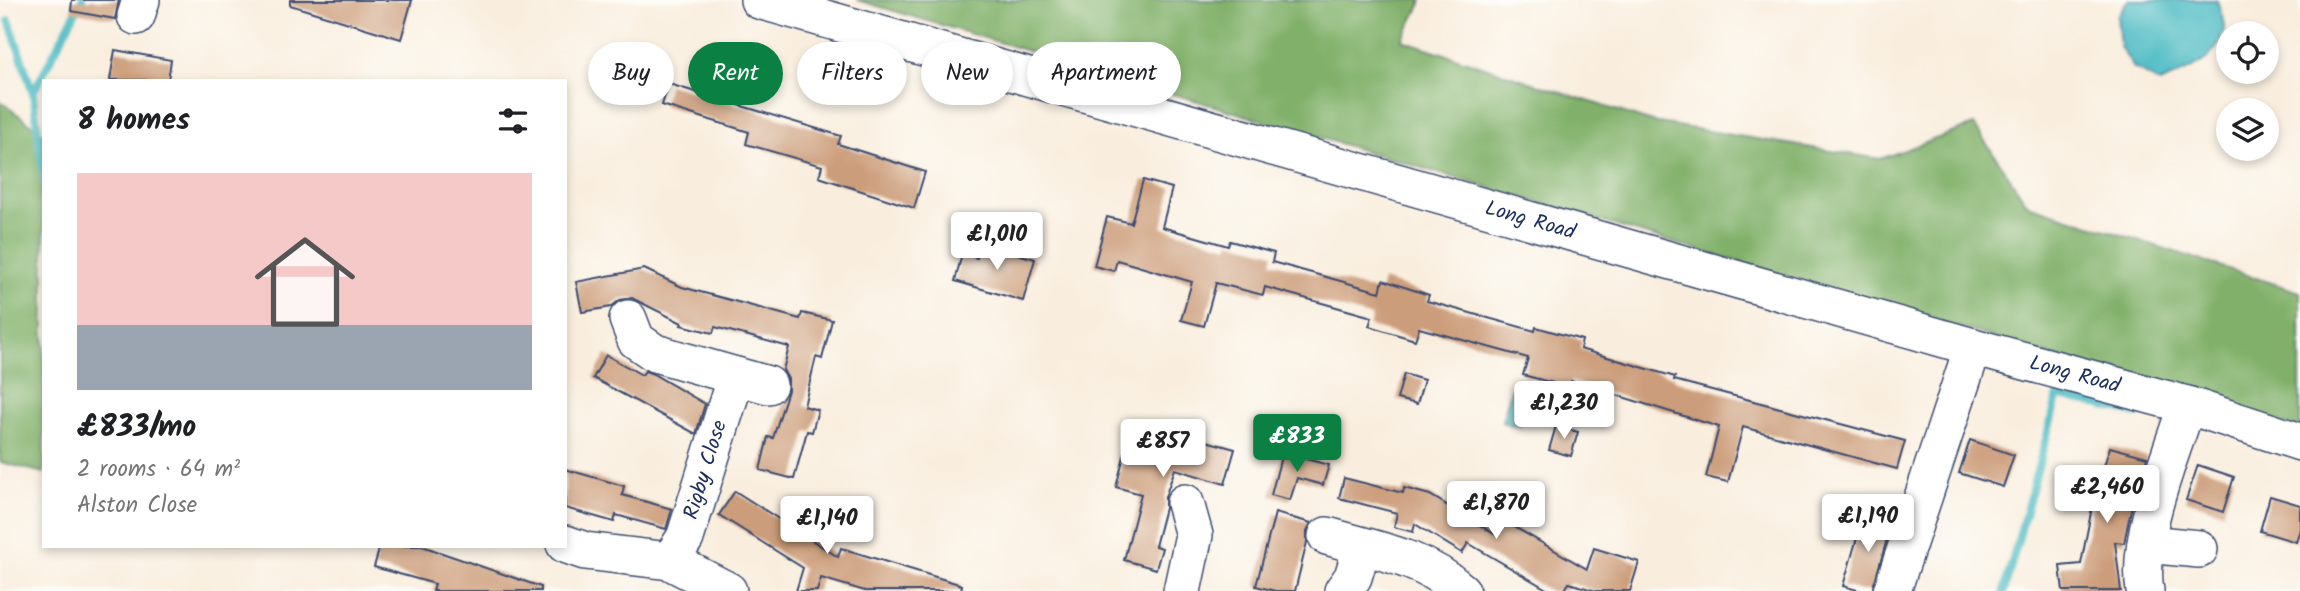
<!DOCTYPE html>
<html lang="en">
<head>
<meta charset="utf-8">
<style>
	:root { --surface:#fff; --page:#f2f2f2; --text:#202124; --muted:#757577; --line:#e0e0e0; --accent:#0b8043 }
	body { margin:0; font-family:Kalam,sans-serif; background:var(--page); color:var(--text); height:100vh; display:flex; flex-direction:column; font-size:26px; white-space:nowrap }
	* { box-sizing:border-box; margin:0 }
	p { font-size:23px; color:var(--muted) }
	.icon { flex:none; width:38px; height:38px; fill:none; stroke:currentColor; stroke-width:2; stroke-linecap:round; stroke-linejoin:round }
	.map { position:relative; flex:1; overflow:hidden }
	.panel { position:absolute; left:42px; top:79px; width:525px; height:469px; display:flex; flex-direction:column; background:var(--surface); border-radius:0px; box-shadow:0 4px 10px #0003 }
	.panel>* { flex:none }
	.guide { position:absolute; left:588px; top:42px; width:665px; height:63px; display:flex; gap:14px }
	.tools { position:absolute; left:2216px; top:21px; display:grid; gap:14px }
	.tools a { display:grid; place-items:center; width:63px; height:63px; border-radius:50%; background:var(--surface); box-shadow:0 4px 10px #0003; font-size:35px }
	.price { position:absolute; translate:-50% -60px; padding:0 16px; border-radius:7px; background:#fff; color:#222; font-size:23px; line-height:46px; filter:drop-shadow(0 2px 4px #0008) }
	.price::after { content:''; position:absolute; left:50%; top:42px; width:21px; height:16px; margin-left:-10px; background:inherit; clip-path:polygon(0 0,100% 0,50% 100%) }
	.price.current { background:var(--accent); color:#fff }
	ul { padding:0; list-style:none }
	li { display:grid; align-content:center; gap:14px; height:371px; padding:0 35px }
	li+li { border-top:2px solid var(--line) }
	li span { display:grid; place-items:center; height:217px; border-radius:0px; color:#555 }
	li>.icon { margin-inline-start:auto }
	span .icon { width:126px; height:126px; fill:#fffc; stroke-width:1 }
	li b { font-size:30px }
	h2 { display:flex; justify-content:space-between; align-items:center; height:84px; padding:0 35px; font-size:30px }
	.pill { padding:0 24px; border-radius:32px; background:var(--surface); box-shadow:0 4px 10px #0003; font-size:24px; line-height:63px }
	.pill.current { background:var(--accent); color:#fff }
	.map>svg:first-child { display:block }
	.forest { fill:#80b069; stroke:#4e7064; stroke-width:2 }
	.water { fill:#4ebcc4; stroke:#347691; stroke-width:2 }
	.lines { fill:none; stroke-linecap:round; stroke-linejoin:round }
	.stream { stroke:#4ebcc4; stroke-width:8 }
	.building { fill:#cc9d7a }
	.minor-casing { stroke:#3c4c71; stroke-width:40 }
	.minor { stroke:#fff; stroke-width:37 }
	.labels { text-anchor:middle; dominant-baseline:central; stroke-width:5; stroke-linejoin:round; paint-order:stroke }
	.street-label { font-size:21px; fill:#1b2f5e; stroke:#fdfcf7 }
</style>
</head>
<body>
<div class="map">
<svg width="2300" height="591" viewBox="0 0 2300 591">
	<rect width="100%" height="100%" fill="#fdfcf7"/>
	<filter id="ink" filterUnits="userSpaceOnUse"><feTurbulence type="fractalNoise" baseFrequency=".0143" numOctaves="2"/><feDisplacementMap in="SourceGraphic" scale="14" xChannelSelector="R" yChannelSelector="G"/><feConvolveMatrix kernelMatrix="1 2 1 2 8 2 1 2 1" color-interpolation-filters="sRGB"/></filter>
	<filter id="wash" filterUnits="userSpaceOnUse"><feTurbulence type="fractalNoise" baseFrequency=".00686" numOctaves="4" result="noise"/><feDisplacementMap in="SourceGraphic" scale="28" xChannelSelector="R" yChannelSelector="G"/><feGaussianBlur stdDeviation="1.57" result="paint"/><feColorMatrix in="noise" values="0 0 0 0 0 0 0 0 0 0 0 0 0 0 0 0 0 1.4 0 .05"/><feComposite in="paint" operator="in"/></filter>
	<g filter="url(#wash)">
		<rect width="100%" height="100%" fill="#f9eede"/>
		<g class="forest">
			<path d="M857 0H1423L1402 40 1652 122 1880 159 1974 125 2028 205 2300 292V429Z"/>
			<path d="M0 101 44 134V473L0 462Z"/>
		</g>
		<g class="water">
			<path d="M2128 0H2217C2219 8 2224 19 2224 27 2221 60 2186 71 2160 83L2134 68 2120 47 2117 16Z"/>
			<path d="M1511 390 1529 395 1520 427 1502 422Z"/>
		</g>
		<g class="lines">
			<g class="stream">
				<path d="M9 20 33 93 44 180"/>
				<path d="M33 93 82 0"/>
				<path d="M2004 591 2058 395 2138 414"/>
			</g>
		</g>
		<g id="blocks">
			<g class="building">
				<path d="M72 0H119L115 19 71 11Z"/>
				<path d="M290 0H412L401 39 290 5Z"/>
				<path d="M115 50 171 60 168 80H110Z"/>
				<path d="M669 84 841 136 838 144 925 172 914 208 819 177 822 166 746 144 749 132 662 105Z"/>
				<path d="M1143 180 1172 188 1162 227 1228 246 1230 241 1274 253 1272 262 1380 292 1383 280 1429 295 1427 301 1535 331 1536 327 1582 340 1580 349 1675 377 1674 380 1905 441 1897 469 1743 427 1728 482 1706 477 1719 427 1571 381 1569 387 1523 375 1528 358 1419 328 1415 340 1369 326 1372 317 1265 287 1263 295 1216 283 1204 326 1181 320 1192 282 1117 260 1114 271 1094 266 1107 217 1131 223Z"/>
				<path d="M981 244 1035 259 1023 301 955 281 962 254 977 258Z"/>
				<path d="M644 269 682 287 800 319 802 313 832 320 822 359 816 357 804 406 818 410 812 432 807 431 794 479 760 470 768 437 773 438 788 390V379L783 370 789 347 715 327 713 333 681 325 682 323 632 298 620 300 611 307 582 312 576 282Z"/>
				<path d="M606 355 642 375 645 371 653 374 705 404 696 434 593 378Z"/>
				<path d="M1404 374 1424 380 1417 404 1397 399Z"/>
				<path d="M1133 421 1235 449 1225 484 1175 469 1165 497V508L1155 546 1162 548 1156 569 1124 560 1141 494 1116 487Z"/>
				<path d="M1556 426 1578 432 1571 456 1549 450Z"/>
				<path d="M1970 440 2014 455 2003 487 1959 473Z"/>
				<path d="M2110 447 2147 457 2134 494 2124 543 2115 542 2121 591H2063L2060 566 2081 564 2094 497Z"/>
				<path d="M1282 453 1329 465 1323 485 1297 478 1290 500 1271 495Z"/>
				<path d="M2198 465 2234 477 2223 512 2186 500Z"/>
				<path d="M565 469 624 486 622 495 672 509 666 529 616 515 614 522 565 508Z"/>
				<path d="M1344 478 1403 493 1404 488 1430 495 1496 535 1504 521 1587 569 1594 548 1639 562 1630 591H1596L1569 583 1564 591H1550L1468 543 1462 553 1415 524 1413 532 1394 527 1397 513 1339 498Z"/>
				<path d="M735 491 838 557 841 548 962 585 961 591H865L821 578 817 591H796L803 568 719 515Z"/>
				<path d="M2270 496 2300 505V529L2296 542 2260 531Z"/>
				<path d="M1275 513 1311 523 1307 531V542L1295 591H1275L1256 586Z"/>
				<path d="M1864 514 1892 522 1872 591H1861L1843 586Z"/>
				<path d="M380 546H422L541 587V591H433L435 584 374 567Z"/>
			</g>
		</g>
	</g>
	<g filter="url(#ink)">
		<use href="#blocks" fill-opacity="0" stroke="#3c4c71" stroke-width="2"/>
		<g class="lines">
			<defs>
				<g id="minor">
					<path id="s1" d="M759 0 1973 347 2187 405 2300 442"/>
					<path d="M136 16 141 0"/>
					<path d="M628 319 636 340 655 353 736 376 685 538 670 561"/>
					<path d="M736 376 768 385"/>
					<path d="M1327 536C1374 550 1423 557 1461 591"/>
					<path d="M565 544 585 551 670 561 728 591"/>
					<path d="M2146 544 2199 549"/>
					<path d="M1182 591 1194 535 1185 503"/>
					<path d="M1343 591 1353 577 1362 547"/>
					<path d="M1892 591 1973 347"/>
					<path d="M2145 591C2136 537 2170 457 2187 405"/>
				</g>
			</defs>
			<use href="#minor" class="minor-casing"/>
			<use href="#minor" class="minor"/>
		</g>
	</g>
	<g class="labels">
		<g class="street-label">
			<text stroke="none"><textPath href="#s1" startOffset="802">Long Road</textPath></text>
			<text stroke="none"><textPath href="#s1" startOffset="1368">Long Road</textPath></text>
			<text transform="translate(706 470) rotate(-73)">Rigby Close</text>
		</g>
	</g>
</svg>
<div class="tools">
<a><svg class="icon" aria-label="locate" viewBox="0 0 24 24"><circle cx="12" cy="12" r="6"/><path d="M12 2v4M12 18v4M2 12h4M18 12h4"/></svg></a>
<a><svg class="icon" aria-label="layers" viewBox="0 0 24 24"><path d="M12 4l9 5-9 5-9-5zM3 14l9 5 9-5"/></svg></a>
</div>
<b class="price" style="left:997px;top:272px">£1,010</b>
<b class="price" style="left:1564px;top:441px">£1,230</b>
<b class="price current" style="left:1297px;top:474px">£833</b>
<b class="price" style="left:1163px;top:479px">£857</b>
<b class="price" style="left:2107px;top:525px">£2,460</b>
<b class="price" style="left:1496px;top:541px">£1,870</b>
<b class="price" style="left:1868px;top:554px">£1,190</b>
<b class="price" style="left:827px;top:556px">£1,140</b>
<div class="guide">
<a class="pill">Buy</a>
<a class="pill current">Rent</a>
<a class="pill">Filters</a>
<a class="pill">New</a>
<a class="pill">Apartment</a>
</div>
<section class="panel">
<h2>8 homes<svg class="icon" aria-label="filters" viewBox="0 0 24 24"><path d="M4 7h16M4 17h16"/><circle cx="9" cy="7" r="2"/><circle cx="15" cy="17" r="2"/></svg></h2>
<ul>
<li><span style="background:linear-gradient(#f6c9c9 70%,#9aa5b1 0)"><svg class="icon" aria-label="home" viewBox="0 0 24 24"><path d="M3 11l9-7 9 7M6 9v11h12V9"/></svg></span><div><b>£833/mo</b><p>2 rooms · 64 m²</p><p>Alston Close</p></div></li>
</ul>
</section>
</div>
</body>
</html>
